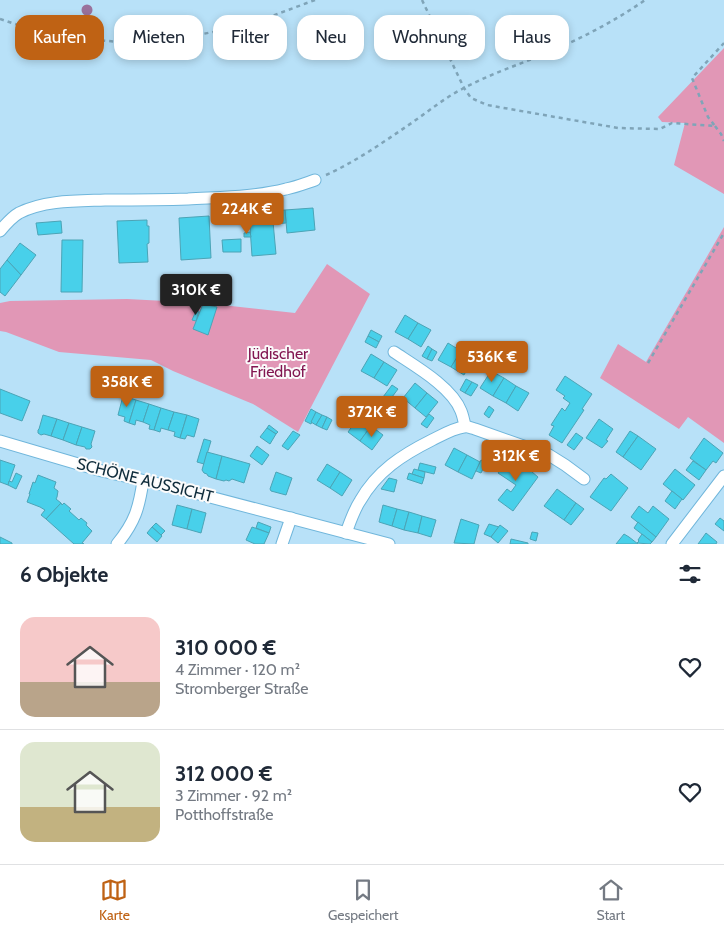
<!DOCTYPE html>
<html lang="de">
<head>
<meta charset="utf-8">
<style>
	:root { --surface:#fff; --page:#f2f2f3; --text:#1f2937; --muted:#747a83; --line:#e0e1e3; --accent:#bf6214 }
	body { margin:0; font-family:Cabin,sans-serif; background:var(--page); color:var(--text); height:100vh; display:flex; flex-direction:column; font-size:19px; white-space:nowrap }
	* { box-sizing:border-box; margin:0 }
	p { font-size:16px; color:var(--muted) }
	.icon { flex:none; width:28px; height:28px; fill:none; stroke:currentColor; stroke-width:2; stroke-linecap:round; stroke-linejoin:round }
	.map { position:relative; height:544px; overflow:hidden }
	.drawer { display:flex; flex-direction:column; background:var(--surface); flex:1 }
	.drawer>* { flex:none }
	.top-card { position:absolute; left:15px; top:15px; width:695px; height:45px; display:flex; gap:10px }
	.price { position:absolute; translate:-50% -42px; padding:0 11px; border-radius:5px; background:var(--accent); color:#fff; font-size:16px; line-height:32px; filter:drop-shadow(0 1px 2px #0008) }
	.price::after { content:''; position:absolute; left:50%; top:30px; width:15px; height:11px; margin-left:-8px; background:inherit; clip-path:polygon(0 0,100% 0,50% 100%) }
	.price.current { background:#222; color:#fff }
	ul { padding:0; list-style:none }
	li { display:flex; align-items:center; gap:15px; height:125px; padding:0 20px }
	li+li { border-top:1px solid var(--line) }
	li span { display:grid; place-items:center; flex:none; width:140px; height:100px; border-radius:15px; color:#555 }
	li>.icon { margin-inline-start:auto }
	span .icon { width:60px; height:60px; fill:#fffc; stroke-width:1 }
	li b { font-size:21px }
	h2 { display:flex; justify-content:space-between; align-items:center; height:60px; padding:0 20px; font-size:21px }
	.pill { padding:0 18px; border-radius:15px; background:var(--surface); box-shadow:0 2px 8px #0003; font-size:18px; line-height:45px }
	.pill.current { background:var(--accent); color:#fff }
	.menu { display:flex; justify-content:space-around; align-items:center; height:70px; border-top:1px solid var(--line); background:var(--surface); font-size:14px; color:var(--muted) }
	.menu a { display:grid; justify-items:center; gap:2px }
	.menu .current { color:var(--accent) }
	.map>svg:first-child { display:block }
	.green { fill:#e197b6 }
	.building { fill:#48d0ea; stroke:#4ba4b6 }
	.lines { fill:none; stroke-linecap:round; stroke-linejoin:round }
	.minor-casing { stroke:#70b6db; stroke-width:13 }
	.path { stroke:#7fa4b8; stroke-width:2.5; stroke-dasharray:4 4; stroke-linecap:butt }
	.minor { stroke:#fff; stroke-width:11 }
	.tree { fill:#9a729c }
	.labels { text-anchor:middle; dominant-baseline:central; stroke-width:4; stroke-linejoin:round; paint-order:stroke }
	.park-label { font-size:16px; fill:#821751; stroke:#fbfbfb }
	.street-label { font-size:16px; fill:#0f2c3b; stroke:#fbfbfb }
</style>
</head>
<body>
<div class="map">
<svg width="724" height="544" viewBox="0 0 724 544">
	<rect width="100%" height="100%" fill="#b8e1f8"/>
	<g class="green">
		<path d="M724 48V194L674 165 685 123 662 122 658 117Z"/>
		<path d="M724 227V443L688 417 679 429 600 378 618 344 646 362Z"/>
		<path d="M327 264 370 294 298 432 253 404 173 371 151 360 59 352 6 332 0 331V303L10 301 127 299 204 303 295 313Z"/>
	</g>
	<g class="building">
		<path d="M313 208 315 230 287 233 285 210Z"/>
		<path d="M285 210 286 223 273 224 272 211Z"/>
		<path d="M272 211 276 254 252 256 249 213Z"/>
		<path d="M209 216 211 258 181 260 179 218Z"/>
		<path d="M147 220V226H149V243L147 244 148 262 119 263 117 221Z"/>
		<path d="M61 221 62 233 38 235 36 223Z"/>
		<path d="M250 232 251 237H244V233Z"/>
		<path d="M241 239V252H223L222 240Z"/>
		<path d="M62 240H83L82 292H61Z"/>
		<path d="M20 243 36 255 21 275 7 260Z"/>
		<path d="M7 260 21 275 5 296 0 292V269Z"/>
		<path d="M203 304 217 307 208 335 193 329Z"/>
		<path d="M196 311H199L196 321 192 320Z"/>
		<path d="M405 315 418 323 408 339 395 332Z"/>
		<path d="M418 323 431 330 421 347 408 339Z"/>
		<path d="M371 330 382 336 379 342 368 336Z"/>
		<path d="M368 336 379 342 376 348 365 342Z"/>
		<path d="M448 343 461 351 451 367 438 360Z"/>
		<path d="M428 346 432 349 427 359 422 356Z"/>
		<path d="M432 349 437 352 432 361 427 359Z"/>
		<path d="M461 351 473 358 464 375 451 367Z"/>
		<path d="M371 354 384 362 374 378 361 371Z"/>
		<path d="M384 362 397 370 387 386 374 378Z"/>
		<path d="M491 371 504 378 493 396 480 388Z"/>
		<path d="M565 376 592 394 582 409 584 410 562 443 549 435 554 426 551 425 562 408 565 411 570 403 563 398 565 396 556 390Z"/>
		<path d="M504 378 516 386 506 403 493 396Z"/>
		<path d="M466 379 472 382 465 393 460 390Z"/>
		<path d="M472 382 478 385 471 396 465 393Z"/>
		<path d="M415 383 427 393 415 408 403 398Z"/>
		<path d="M392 385 398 389 389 401 383 397Z"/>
		<path d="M516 386 529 393 518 411 506 403Z"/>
		<path d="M0 389 30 401 22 421 0 413Z"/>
		<path d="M427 393 438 402 426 417 415 408Z"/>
		<path d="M123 396 136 400 129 423 124 421 125 417 118 415Z"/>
		<path d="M136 400 149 404 143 422 136 420 135 425 129 423Z"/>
		<path d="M149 404 161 408 154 430 149 429 150 425 143 422Z"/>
		<path d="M489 406 494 410 489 418 484 414Z"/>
		<path d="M161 408 174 412 168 430 161 428 160 432 154 430Z"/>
		<path d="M311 409 316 412 311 424 305 421Z"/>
		<path d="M174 412 187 415 180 438 174 436 175 432 168 430Z"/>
		<path d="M316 412 322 415 316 425 311 422Z"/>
		<path d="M429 414 434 418 427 428 421 424Z"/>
		<path d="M43 415 57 419 51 436 44 434 41 435 38 433V430L39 429Z"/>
		<path d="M187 415 199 419 194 437 187 435 185 439 180 438Z"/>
		<path d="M322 415 327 417 322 428 316 425Z"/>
		<path d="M327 417 332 420 327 430 322 428Z"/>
		<path d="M359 417 371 426 360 441 348 432Z"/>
		<path d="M57 419 69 423 63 440 51 436Z"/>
		<path d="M599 419 613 429 606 440 608 441 602 448 586 438Z"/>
		<path d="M69 423 82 427 76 445 63 440Z"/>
		<path d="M269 425 278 432 276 434 268 429 267 428Z"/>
		<path d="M371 426 383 435 372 450 360 441Z"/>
		<path d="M82 427 95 431 91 444 92 447 90 449H86L85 447 76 445Z"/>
		<path d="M267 428 276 434 270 444 260 437Z"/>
		<path d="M293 431 300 435 288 450 282 446Z"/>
		<path d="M630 431 638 436 623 457 616 452Z"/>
		<path d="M576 433 583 438 574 450 567 445Z"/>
		<path d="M638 436 656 449 641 470 623 457Z"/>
		<path d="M704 438 723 453 716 463 713 461 706 470 690 458Z"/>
		<path d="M204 439 211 441 204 464 197 462Z"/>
		<path d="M257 446 269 455 262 465 250 456Z"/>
		<path d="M454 448 467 455 458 472 445 465Z"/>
		<path d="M207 452 222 456 216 479 208 476 207 474 204 473 202 470Z"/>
		<path d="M467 455 480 462 472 479 458 472Z"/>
		<path d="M222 456 250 464 244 483 232 479 229 481 226 480 224 481 216 479Z"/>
		<path d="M510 456 524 467 525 466 538 477 513 511 498 500 507 489 511 492 516 485 498 473Z"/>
		<path d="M0 460 15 465 8 485 0 482Z"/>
		<path d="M481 460 486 463 481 473 476 471Z"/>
		<path d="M693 461 706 470 699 480 686 470Z"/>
		<path d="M420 463 436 467 434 474 418 470Z"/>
		<path d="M327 464 340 472 330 488 317 480Z"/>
		<path d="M414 469 425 472 424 478 412 474Z"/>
		<path d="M675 469 695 485 683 500 663 484Z"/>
		<path d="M276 472 292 478 286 495 271 491 270 489Z"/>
		<path d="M340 472 352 480 342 496 330 488Z"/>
		<path d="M16 473 22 476 16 489 8 485 9 481 12 482Z"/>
		<path d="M409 473 424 478 422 484 407 479Z"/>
		<path d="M611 474 628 488 611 511 590 497 604 478 606 479Z"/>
		<path d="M38 475 56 482 54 488 58 491 57 497 56 499 61 503 46 519 41 515 45 510 40 507 27 502 30 494H29L33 482 35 483Z"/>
		<path d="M389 478 397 480 394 492 381 489Z"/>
		<path d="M557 489 576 503 564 520 544 506Z"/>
		<path d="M672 491 682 499 675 509 665 501Z"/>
		<path d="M61 503 62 505 64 503 71 509 69 511 79 520 81 518 87 523 86 525 92 531 82 543 84 544H74L46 519Z"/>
		<path d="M576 503 584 509 571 525 564 520Z"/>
		<path d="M177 505 192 509 187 529 172 525Z"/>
		<path d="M383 505 397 509 392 526 379 522Z"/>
		<path d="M639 506 648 513 653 506 669 519 656 537 631 517Z"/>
		<path d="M192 509 206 513 201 533 187 529Z"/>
		<path d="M397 509 409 512 404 530 392 526Z"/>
		<path d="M409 512 422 516 418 533 404 530Z"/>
		<path d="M422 516 436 520 431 537 418 533Z"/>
		<path d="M720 518 724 521V531L715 524Z"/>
		<path d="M461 519 479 525 474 544 454 543Z"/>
		<path d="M258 522 271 527 269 533 256 528Z"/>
		<path d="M638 522 656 537 652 542 634 528Z"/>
		<path d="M156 523 165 531 161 535 152 527Z"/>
		<path d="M489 524 499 527 491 537 484 534Z"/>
		<path d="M500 525 508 531 498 543 491 537Z"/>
		<path d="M152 527 162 536 157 542 147 533Z"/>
		<path d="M252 527 269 533 264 544H255L246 540Z"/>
		<path d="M532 532 538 533 536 541 530 539Z"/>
		<path d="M706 533 717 542 716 544H698Z"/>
		<path d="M624 534 629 537 638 544H616Z"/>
		<path d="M642 534 652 542 650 544 637 543 639 541 638 540Z"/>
		<path d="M0 537 12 543V544H0Z"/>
		<path d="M511 539 528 543V544H510Z"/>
	</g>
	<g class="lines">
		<defs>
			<g id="minor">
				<path d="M0 231C5 225 12 217 19 213 45 200 77 201 105 200 133 200 161 200 188 199 221 197 255 197 286 189 296 187 306 183 315 180"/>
				<path d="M394 352C415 366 452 387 461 411 463 416 464 421 465 426"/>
				<path d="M0 441 102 471 172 487 389 544"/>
				<path d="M346 533C350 522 354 510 360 501 377 471 402 455 432 440 442 435 454 428 464 427 467 426 472 428 475 429L549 455 565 465 584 479"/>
				<path d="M117 544C135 522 139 508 143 481"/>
				<path d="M282 544 291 518"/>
				<path d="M672 544 724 476"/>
			</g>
		</defs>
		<use href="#minor" class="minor-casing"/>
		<g class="path">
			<path d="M422 0 464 88 471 98 487 105 618 128 660 129 672 123 715 126 708 117 692 78 724 43"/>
			<path d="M0 19 45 34 84 39 132 43 181 38 245 26 315 0"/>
			<path d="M715 126 721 134 724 141"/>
			<path d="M326 175C357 161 385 141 413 122 430 110 446 97 464 88 494 72 527 62 559 48 589 34 618 19 645 0"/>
			<path d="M648 363 724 233"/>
		</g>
		<use href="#minor" class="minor"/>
	</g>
	<circle class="tree" cx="87" cy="10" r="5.5"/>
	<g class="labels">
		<g class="park-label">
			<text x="278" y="353">Jüdischer<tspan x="278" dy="18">Friedhof</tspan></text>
		</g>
		<g class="street-label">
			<text transform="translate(145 480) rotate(14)">SCHÖNE AUSSICHT</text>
		</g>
	</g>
</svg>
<b class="price" style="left:247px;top:235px">224K €</b>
<b class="price current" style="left:196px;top:316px">310K €</b>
<b class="price" style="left:492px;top:383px">536K €</b>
<b class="price" style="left:127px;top:408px">358K €</b>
<b class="price" style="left:372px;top:438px">372K €</b>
<b class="price" style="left:516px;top:482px">312K €</b>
<div class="top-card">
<a class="pill current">Kaufen</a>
<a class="pill">Mieten</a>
<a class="pill">Filter</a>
<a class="pill">Neu</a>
<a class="pill">Wohnung</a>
<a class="pill">Haus</a>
</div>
</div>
<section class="drawer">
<h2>6 Objekte<svg class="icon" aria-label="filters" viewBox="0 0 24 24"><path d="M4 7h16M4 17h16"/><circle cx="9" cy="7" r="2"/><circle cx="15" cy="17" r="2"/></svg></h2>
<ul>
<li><span style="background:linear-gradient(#f6c9c9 65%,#b9a48a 0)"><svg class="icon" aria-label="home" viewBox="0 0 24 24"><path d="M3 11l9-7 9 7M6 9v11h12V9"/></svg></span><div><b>310 000 €</b><p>4 Zimmer · 120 m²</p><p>Stromberger Straße</p></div><svg class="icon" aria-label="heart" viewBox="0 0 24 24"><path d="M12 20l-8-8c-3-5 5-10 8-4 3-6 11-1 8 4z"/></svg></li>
<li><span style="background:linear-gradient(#dfe7d0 65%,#c2b280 0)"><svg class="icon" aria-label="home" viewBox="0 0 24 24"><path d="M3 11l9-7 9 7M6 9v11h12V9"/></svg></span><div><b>312 000 €</b><p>3 Zimmer · 92 m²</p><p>Potthoffstraße</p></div><svg class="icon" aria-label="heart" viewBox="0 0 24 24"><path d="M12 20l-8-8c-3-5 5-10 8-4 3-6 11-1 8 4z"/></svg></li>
</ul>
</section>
<nav class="menu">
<a class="current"><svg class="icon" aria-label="map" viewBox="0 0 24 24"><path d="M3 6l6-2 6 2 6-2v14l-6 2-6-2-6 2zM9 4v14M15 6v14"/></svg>Karte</a>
<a><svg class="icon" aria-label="saved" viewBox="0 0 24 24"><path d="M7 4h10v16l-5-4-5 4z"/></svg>Gespeichert</a>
<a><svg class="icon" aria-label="home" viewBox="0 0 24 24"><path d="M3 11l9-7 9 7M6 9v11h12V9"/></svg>Start</a>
</nav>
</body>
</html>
